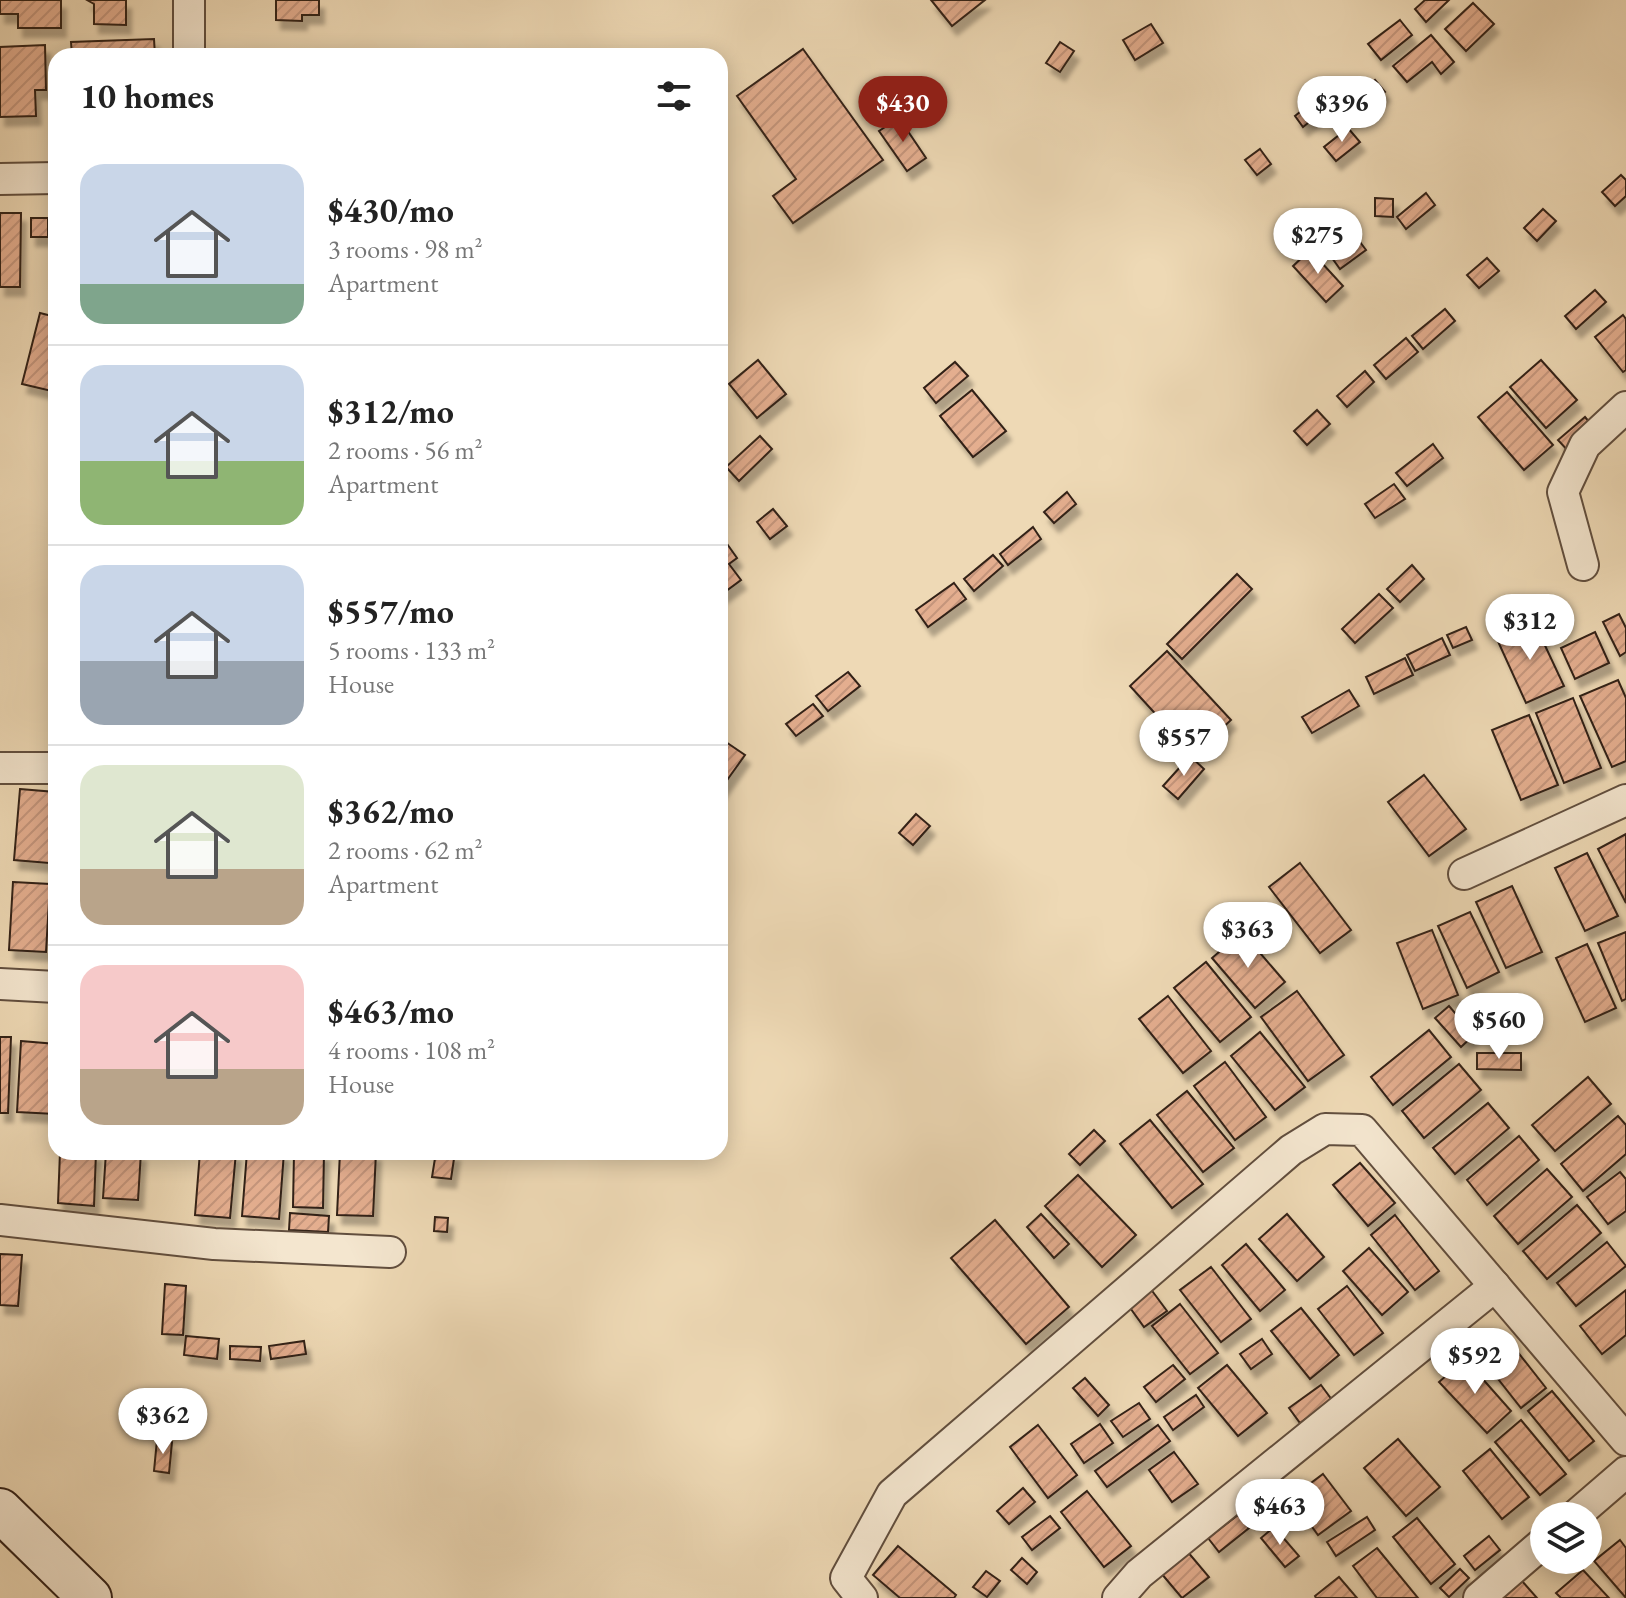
<!DOCTYPE html>
<html lang="en">
<head>
<meta charset="utf-8">
<style>
	:root { --surface:#fff; --page:#f2f2f2; --text:#222; --muted:#767676; --line:#e0e0e0; --accent:#8f2418 }
	body { margin:0; font-family:"EB Garamond",serif; background:var(--page); color:var(--text); height:100vh; display:flex; flex-direction:column; font-size:30px; white-space:nowrap }
	* { box-sizing:border-box; margin:0 }
	p { font-size:26px; color:var(--muted) }
	.icon { flex:none; width:44px; height:44px; fill:none; stroke:currentColor; stroke-width:2; stroke-linecap:round; stroke-linejoin:round }
	.map { position:relative; flex:1; overflow:hidden }
	.sheet { position:absolute; left:48px; top:48px; width:680px; height:1112px; display:flex; flex-direction:column; background:var(--surface); border-radius:24px; box-shadow:0 4px 20px #0003 }
	.sheet>* { flex:none }
	.tools { position:absolute; left:1530px; top:1502px; display:grid; gap:16px }
	.tools a { display:grid; place-items:center; width:72px; height:72px; border-radius:50%; background:var(--surface); box-shadow:0 4px 20px #0003; font-size:40px }
	.price { position:absolute; translate:-50% -68px; padding:0 18px; border-radius:28px; background:#fff; color:#222; font-size:26px; line-height:52px; filter:drop-shadow(0 2px 4px #0008) }
	.price::after { content:''; position:absolute; left:50%; top:48px; width:24px; height:18px; margin-left:-12px; background:inherit; clip-path:polygon(0 0,100% 0,50% 100%) }
	.price.on { background:var(--accent); color:#fff }
	ul { padding:0; list-style:none }
	li { display:flex; align-items:center; gap:24px; height:200px; padding:0 32px }
	li+li { border-top:2px solid var(--line) }
	li span { display:grid; place-items:center; flex:none; width:224px; height:160px; border-radius:24px; color:#555 }
	li>.icon { margin-inline-start:auto }
	span .icon { width:96px; height:96px; fill:#fffc; stroke-width:1 }
	li b { font-size:34px }
	h2 { display:flex; justify-content:space-between; align-items:center; height:96px; padding:0 32px; font-size:34px }
	.map>svg:first-child { display:block }
	.building { fill:url(#building-hatch); stroke:#322017; stroke-width:2; filter:url(#shadow) }
	.lines { fill:none; stroke-linecap:round; stroke-linejoin:round }
	.street-casing { stroke:#614e3e; stroke-width:34 }
	.secondary-casing { stroke:#322017; stroke-width:46 }
	.street { stroke:#f4e6cf; stroke-width:30 }
	.secondary { stroke:#f4e6cf; stroke-width:42 }
</style>
</head>
<body>
<div class="map">
<svg width="1626" height="1598" viewBox="0 0 1626 1598">
	<defs>
		<pattern id="building-hatch" width="6" height="6" patternUnits="userSpaceOnUse" patternTransform="scale(2)"><rect width="6" height="6" fill="#e4ae8f"/><path d="M-1 1l2-2M0 6l6-6M5 7l2-2" fill="none" stroke="#c4957b"/></pattern>
		<filter id="shadow"><feDropShadow dx="5" dy="9" stdDeviation="2" flood-color="#0004"/></filter>
	</defs>
	<rect width="100%" height="100%" fill="#eed9b5"/>
	<filter id="stains"><feTurbulence type="fractalNoise" baseFrequency=".0025" numOctaves="4"/><feColorMatrix values="0 0 0 0 .2 0 0 0 0 .09 0 0 0 0 .02 0 0 0 .5 -.17"/></filter>
	<radialGradient id="worn" r=".72"><stop offset=".6" stop-color="#630" stop-opacity="0"/><stop offset="1" stop-color="#630" stop-opacity=".3"/></radialGradient>
	<g class="building">
		<path d="M0 0H61V28H18V14H0Z"/>
		<path d="M87 0H126V25L94 24V4Z"/>
		<path d="M276 0H319V15H302V21L276 20Z"/>
		<path d="M931 0H985L952 26Z"/>
		<path d="M1425 0H1449L1426 22 1415 9Z"/>
		<path d="M1473 3 1494 24 1466 51 1445 29Z"/>
		<path d="M1400 20 1412 35 1381 60 1368 44Z"/>
		<path d="M1151 24 1163 43 1135 60 1123 40Z"/>
		<path d="M1431 35 1454 62 1441 74 1432 62 1407 82 1393 66Z"/>
		<path d="M154 39 155 56H72L71 42Z"/>
		<path d="M1060 42 1074 51 1060 72 1046 63Z"/>
		<path d="M45 45 46 90H35L36 116 0 117V47Z"/>
		<rect x="267" y="49" width="47" height="7"/>
		<path d="M803 49 883 160 793 223 773 196 796 179 737 96Z"/>
		<path d="M1375 80 1385 92 1363 111 1353 100Z"/>
		<path d="M1320 96 1329 106 1303 127 1295 116Z"/>
		<path d="M899 118 926 158 907 171 879 131Z"/>
		<path d="M1348 128 1360 142 1336 161 1324 147Z"/>
		<path d="M1260 149 1271 164 1257 175 1245 160Z"/>
		<path d="M1621 175 1626 180V196L1615 206 1602 192Z"/>
		<path d="M1426 193 1435 205 1406 229 1397 217Z"/>
		<path d="M1375 198 1393 199V217L1375 216Z"/>
		<path d="M1543 209 1556 221 1537 241 1524 228Z"/>
		<path d="M0 213H21L20 287H0Z"/>
		<rect x="31" y="218" width="17" height="19"/>
		<path d="M1357 238 1366 250 1340 269 1332 258Z"/>
		<path d="M1310 250 1343 286 1326 302 1293 266Z"/>
		<path d="M1487 258 1499 271 1479 288 1467 275Z"/>
		<path d="M1595 290 1606 302 1576 329 1565 316Z"/>
		<path d="M1445 309 1455 321 1423 349 1412 336Z"/>
		<path d="M40 313 56 317V392L22 384Z"/>
		<path d="M1623 315 1626 319V370L1623 372 1595 337Z"/>
		<path d="M1406 338 1418 352 1386 379 1374 365Z"/>
		<path d="M758 360 786 394 757 418 729 384Z"/>
		<path d="M1541 360 1577 400 1546 428 1510 387Z"/>
		<path d="M955 362 968 376 936 403 924 388Z"/>
		<path d="M1365 371 1374 382 1347 407 1337 396Z"/>
		<path d="M972 390 1006 431 973 457 940 416Z"/>
		<path d="M1507 392 1553 445 1524 470 1478 417Z"/>
		<path d="M1317 410 1330 424 1307 445 1294 431Z"/>
		<path d="M1585 417 1596 430 1569 452 1558 440Z"/>
		<path d="M760 436 772 449 739 481 726 467Z"/>
		<path d="M1433 444 1443 458 1407 486 1396 473Z"/>
		<path d="M1394 484 1405 499 1375 518 1365 504Z"/>
		<path d="M1067 492 1076 504 1054 523 1044 512Z"/>
		<path d="M773 509 787 526 770 539 757 522Z"/>
		<path d="M1033 527 1041 539 1008 565 1000 554Z"/>
		<path d="M725 541 737 558 729 564 741 580 722 594 720 544Z"/>
		<path d="M993 555 1003 566 974 591 964 579Z"/>
		<path d="M1412 565 1424 579 1400 602 1387 589Z"/>
		<path d="M1237 574 1252 589 1182 659 1167 644Z"/>
		<path d="M954 583 966 599 928 627 916 610Z"/>
		<path d="M1379 594 1393 608 1355 643 1342 629Z"/>
		<path d="M1619 614 1626 628V652L1620 656 1603 622Z"/>
		<path d="M1533 620 1564 686 1526 703 1496 637Z"/>
		<path d="M1466 627 1472 640 1453 648 1447 635Z"/>
		<path d="M1595 632 1609 663 1575 679 1561 648Z"/>
		<path d="M1442 638 1450 655 1415 671 1407 655Z"/>
		<path d="M1167 651 1231 720 1193 755 1130 686Z"/>
		<path d="M1405 658 1413 675 1374 694 1366 677Z"/>
		<path d="M848 672 860 686 828 711 816 696Z"/>
		<path d="M1618 680 1626 698V761L1612 767 1580 696Z"/>
		<path d="M1349 690 1359 706 1312 733 1302 717Z"/>
		<path d="M1573 698 1601 768 1564 783 1536 713Z"/>
		<path d="M813 704 823 716 796 736 786 724Z"/>
		<path d="M1529 715 1558 785 1521 800 1492 730Z"/>
		<path d="M720 738 745 755 720 790Z"/>
		<path d="M1190 756 1204 769 1178 799 1163 786Z"/>
		<path d="M1424 775 1466 829 1429 856 1388 802Z"/>
		<path d="M20 789 55 792 49 863 14 860Z"/>
		<path d="M916 814 930 826 913 845 899 833Z"/>
		<path d="M1626 834V903L1598 849Z"/>
		<path d="M1587 853 1618 916 1585 931 1555 868Z"/>
		<path d="M1300 863 1351 930 1320 953 1269 887Z"/>
		<path d="M13 882 50 884 46 952 9 950Z"/>
		<path d="M1512 886 1542 952 1506 968 1476 902Z"/>
		<path d="M1470 912 1499 972 1467 988 1438 926Z"/>
		<path d="M1432 930 1458 995 1423 1009 1397 943Z"/>
		<path d="M1242 932 1285 982 1255 1008 1212 958Z"/>
		<path d="M1626 932V999L1622 1001 1598 943Z"/>
		<path d="M1587 944 1616 1008 1585 1022 1556 958Z"/>
		<path d="M1206 962 1251 1017 1220 1042 1174 988Z"/>
		<path d="M1297 991 1344 1055 1308 1081 1261 1017Z"/>
		<path d="M1168 996 1211 1051 1183 1073 1139 1019Z"/>
		<path d="M1449 1006 1474 1035 1461 1047 1435 1018Z"/>
		<path d="M1429 1030 1451 1057 1393 1105 1371 1077Z"/>
		<path d="M1260 1032 1305 1087 1275 1110 1231 1056Z"/>
		<path d="M0 1037H11L8 1113H0Z"/>
		<path d="M21 1041 56 1044 55 1114 17 1112Z"/>
		<path d="M1477 1053H1521V1070L1477 1069Z"/>
		<path d="M1225 1062 1266 1117 1235 1140 1194 1086Z"/>
		<path d="M1459 1064 1481 1090 1424 1138 1402 1111Z"/>
		<path d="M1588 1077 1611 1104 1555 1151 1532 1125Z"/>
		<path d="M1187 1091 1234 1148 1203 1172 1157 1115Z"/>
		<path d="M1488 1103 1509 1128 1455 1174 1433 1148Z"/>
		<path d="M1618 1116 1626 1125V1154L1583 1191 1561 1164Z"/>
		<path d="M1150 1120 1203 1184 1172 1208 1120 1144Z"/>
		<path d="M1094 1130 1105 1141 1080 1165 1069 1154Z"/>
		<path d="M1519 1136 1539 1160 1487 1205 1467 1180Z"/>
		<path d="M60 1152H96L94 1206 58 1203Z"/>
		<path d="M106 1152H141L138 1200 103 1198Z"/>
		<path d="M200 1152H236L230 1218 195 1215Z"/>
		<path d="M247 1152H284L279 1219 242 1216Z"/>
		<path d="M294 1152H324L323 1208 293 1207Z"/>
		<path d="M340 1152H376L373 1216 337 1215Z"/>
		<path d="M436 1152H455L451 1179 432 1177Z"/>
		<path d="M1360 1163 1395 1203 1368 1226 1333 1185Z"/>
		<path d="M1547 1169 1572 1197 1518 1244 1494 1216Z"/>
		<path d="M1620 1172 1626 1179V1211L1608 1224 1587 1197Z"/>
		<path d="M1078 1175 1136 1235 1102 1267 1045 1206Z"/>
		<path d="M1577 1205 1601 1233 1547 1279 1523 1251Z"/>
		<path d="M290 1213 329 1216 328 1232 289 1230Z"/>
		<path d="M1041 1214 1069 1244 1054 1258 1027 1227Z"/>
		<path d="M1287 1214 1324 1257 1297 1281 1259 1239Z"/>
		<path d="M1395 1215 1439 1271 1415 1290 1371 1235Z"/>
		<path d="M435 1217 448 1218 447 1232 434 1231Z"/>
		<path d="M995 1220 1069 1307 1026 1344 951 1258Z"/>
		<path d="M1607 1242 1626 1266 1576 1306 1557 1283Z"/>
		<path d="M1246 1244 1285 1290 1260 1311 1222 1265Z"/>
		<path d="M1369 1248 1408 1292 1382 1315 1343 1271Z"/>
		<path d="M0 1254 22 1255 18 1306 0 1305Z"/>
		<path d="M1211 1267 1251 1319 1221 1342 1180 1290Z"/>
		<path d="M165 1284 186 1286 183 1335 162 1334Z"/>
		<path d="M1347 1286 1383 1333 1354 1355 1318 1309Z"/>
		<path d="M1150 1288 1167 1311 1144 1327 1128 1305Z"/>
		<path d="M1626 1290V1335L1602 1354 1580 1326Z"/>
		<path d="M1180 1304 1218 1353 1190 1374 1152 1326Z"/>
		<path d="M1301 1308 1339 1355 1310 1379 1271 1331Z"/>
		<path d="M1502 1332 1546 1388 1521 1408 1476 1351Z"/>
		<path d="M1456 1334 1465 1348 1450 1357 1441 1344Z"/>
		<path d="M186 1336 219 1339 217 1359 184 1355Z"/>
		<path d="M1262 1339 1272 1354 1251 1369 1240 1354Z"/>
		<path d="M304 1341 306 1354 271 1359 269 1346Z"/>
		<path d="M230 1346 261 1347 260 1361 230 1359Z"/>
		<path d="M1465 1359 1511 1411 1487 1433 1439 1382Z"/>
		<path d="M1173 1365 1185 1379 1156 1402 1144 1387Z"/>
		<path d="M1227 1365 1267 1413 1238 1436 1198 1388Z"/>
		<path d="M1085 1378 1109 1405 1098 1416 1073 1388Z"/>
		<path d="M1321 1385 1332 1400 1300 1423 1289 1408Z"/>
		<path d="M1552 1391 1594 1441 1569 1461 1528 1411Z"/>
		<path d="M1196 1395 1204 1407 1173 1430 1164 1417Z"/>
		<path d="M1139 1403 1150 1419 1123 1437 1111 1421Z"/>
		<path d="M1521 1420 1566 1474 1540 1495 1495 1442Z"/>
		<path d="M1100 1424 1113 1443 1084 1463 1071 1444Z"/>
		<path d="M1038 1425 1077 1475 1048 1498 1010 1447Z"/>
		<path d="M1158 1425 1170 1441 1107 1487 1095 1471Z"/>
		<path d="M1398 1439 1440 1487 1406 1516 1364 1468Z"/>
		<path d="M157 1440 172 1442 169 1473 154 1471Z"/>
		<path d="M1490 1449 1529 1497 1502 1519 1463 1471Z"/>
		<path d="M1174 1452 1198 1484 1172 1502 1149 1470Z"/>
		<path d="M1323 1474 1351 1511 1318 1535 1291 1498Z"/>
		<path d="M1023 1488 1035 1502 1009 1524 997 1511Z"/>
		<path d="M1087 1491 1131 1546 1104 1567 1061 1512Z"/>
		<path d="M1238 1515 1249 1528 1219 1552 1208 1538Z"/>
		<path d="M1050 1516 1060 1528 1032 1550 1022 1537Z"/>
		<path d="M1367 1517 1375 1530 1336 1556 1327 1542Z"/>
		<path d="M1417 1518 1455 1564 1431 1584 1393 1537Z"/>
		<path d="M1274 1527 1299 1556 1285 1567 1261 1538Z"/>
		<path d="M1489 1536 1500 1550 1475 1570 1464 1556Z"/>
		<path d="M1620 1540 1626 1548V1598L1594 1561Z"/>
		<path d="M898 1546 956 1595 954 1598H900L873 1575Z"/>
		<path d="M1377 1548 1418 1598H1377L1353 1566Z"/>
		<path d="M1187 1551 1209 1577 1182 1598 1161 1573Z"/>
		<path d="M1022 1558 1037 1572 1027 1584 1011 1570Z"/>
		<path d="M1460 1569 1469 1578 1449 1597 1440 1588Z"/>
		<path d="M1583 1570 1609 1598H1561L1556 1593Z"/>
		<path d="M986 1571 1000 1581 987 1597 973 1587Z"/>
		<path d="M1339 1577 1357 1598H1316L1315 1596Z"/>
		<path d="M1522 1581 1537 1598H1502Z"/>
	</g>
	<g class="lines">
		<defs>
			<g id="street">
				<path d="M189 56V0"/>
				<path d="M0 179 56 178"/>
				<path d="M1583 565 1563 492 1585 445 1626 407"/>
				<path d="M0 768H56"/>
				<path d="M1464 874 1626 800"/>
				<path d="M0 984 56 987"/>
				<path d="M0 1220 214 1244 390 1252"/>
				<path d="M1575 1516 1626 1472"/>
				<path d="M862 1598 846 1578 892 1494 1291 1150 1325 1129 1362 1130 1626 1440"/>
				<path d="M1118 1598 1139 1574 1495 1286"/>
				<path d="M1479 1598 1544 1542"/>
			</g>
			<path id="secondary" d="M0 1510 90 1598"/>
		</defs>
		<use href="#street" class="street-casing"/>
		<use href="#secondary" class="secondary-casing"/>
		<use href="#street" class="street"/>
		<use href="#secondary" class="secondary"/>
	</g>
	<rect width="100%" height="100%" filter="url(#stains)"/>
	<rect width="100%" height="100%" fill="url(#worn)"/>
</svg>
<div class="tools">
<a><svg class="icon" aria-label="layers" viewBox="0 0 24 24"><path d="M12 4l9 5-9 5-9-5zM3 14l9 5 9-5"/></svg></a>
</div>
<b class="price on" style="left:903px;top:144px">$430</b>
<b class="price" style="left:1342px;top:144px">$396</b>
<b class="price" style="left:1318px;top:276px">$275</b>
<b class="price" style="left:1530px;top:662px">$312</b>
<b class="price" style="left:1184px;top:778px">$557</b>
<b class="price" style="left:1248px;top:970px">$363</b>
<b class="price" style="left:1499px;top:1061px">$560</b>
<b class="price" style="left:1475px;top:1396px">$592</b>
<b class="price" style="left:163px;top:1456px">$362</b>
<b class="price" style="left:1280px;top:1547px">$463</b>
<section class="sheet">
<h2>10 homes<svg class="icon" aria-label="filters" viewBox="0 0 24 24"><path d="M4 7h16M4 17h16"/><circle cx="9" cy="7" r="2"/><circle cx="15" cy="17" r="2"/></svg></h2>
<ul>
<li><span style="background:linear-gradient(#c9d6e8 75%,#7fa58c 0)"><svg class="icon" aria-label="home" viewBox="0 0 24 24"><path d="M3 11l9-7 9 7M6 9v11h12V9"/></svg></span><div><b>$430/mo</b><p>3 rooms · 98 m²</p><p>Apartment</p></div></li>
<li><span style="background:linear-gradient(#c9d6e8 60%,#8fb573 0)"><svg class="icon" aria-label="home" viewBox="0 0 24 24"><path d="M3 11l9-7 9 7M6 9v11h12V9"/></svg></span><div><b>$312/mo</b><p>2 rooms · 56 m²</p><p>Apartment</p></div></li>
<li><span style="background:linear-gradient(#c9d6e8 60%,#9aa5b1 0)"><svg class="icon" aria-label="home" viewBox="0 0 24 24"><path d="M3 11l9-7 9 7M6 9v11h12V9"/></svg></span><div><b>$557/mo</b><p>5 rooms · 133 m²</p><p>House</p></div></li>
<li><span style="background:linear-gradient(#dfe7d0 65%,#b9a48a 0)"><svg class="icon" aria-label="home" viewBox="0 0 24 24"><path d="M3 11l9-7 9 7M6 9v11h12V9"/></svg></span><div><b>$362/mo</b><p>2 rooms · 62 m²</p><p>Apartment</p></div></li>
<li><span style="background:linear-gradient(#f6c9c9 65%,#b9a48a 0)"><svg class="icon" aria-label="home" viewBox="0 0 24 24"><path d="M3 11l9-7 9 7M6 9v11h12V9"/></svg></span><div><b>$463/mo</b><p>4 rooms · 108 m²</p><p>House</p></div></li>
</ul>
</section>
</div>
</body>
</html>
